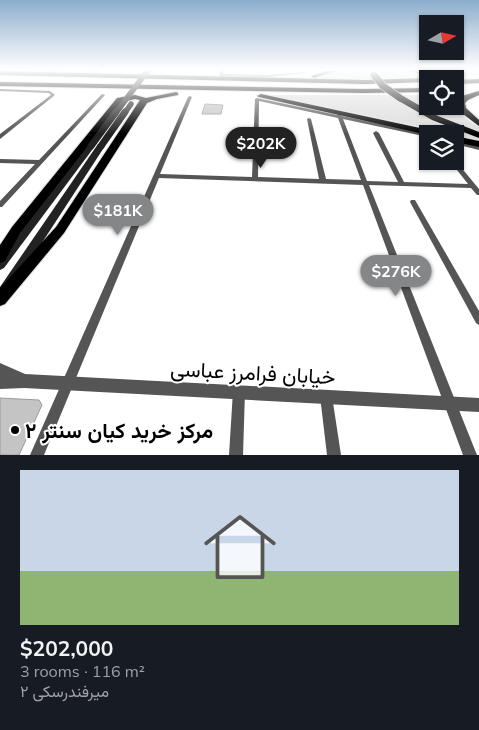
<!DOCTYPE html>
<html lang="en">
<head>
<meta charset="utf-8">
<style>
	:root { --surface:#171b24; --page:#242831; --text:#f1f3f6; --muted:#9ea1a6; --line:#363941; --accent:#858687 }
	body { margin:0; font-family:Mulish,Vazirmatn,sans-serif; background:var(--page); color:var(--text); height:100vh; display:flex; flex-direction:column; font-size:19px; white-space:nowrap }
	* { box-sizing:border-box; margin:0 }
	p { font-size:16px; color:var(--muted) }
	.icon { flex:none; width:28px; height:28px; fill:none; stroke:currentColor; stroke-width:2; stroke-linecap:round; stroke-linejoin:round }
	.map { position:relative; height:455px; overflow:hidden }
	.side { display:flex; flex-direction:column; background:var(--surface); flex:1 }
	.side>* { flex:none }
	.needle { width:32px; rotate:81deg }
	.buttons { position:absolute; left:419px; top:15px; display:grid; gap:10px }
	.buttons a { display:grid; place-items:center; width:45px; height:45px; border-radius:0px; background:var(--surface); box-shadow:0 1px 4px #0004; font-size:25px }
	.price { position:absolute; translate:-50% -42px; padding:0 11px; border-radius:18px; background:var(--accent); color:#fff; font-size:16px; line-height:32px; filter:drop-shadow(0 1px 2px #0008) }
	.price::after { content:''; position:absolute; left:50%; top:30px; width:15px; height:11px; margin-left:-8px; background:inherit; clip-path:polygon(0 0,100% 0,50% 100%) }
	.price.current { background:#222; color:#fff }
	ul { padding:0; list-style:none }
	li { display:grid; align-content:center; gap:10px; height:265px; padding:0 20px }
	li+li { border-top:1px solid var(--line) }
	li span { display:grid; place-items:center; height:155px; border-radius:0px; color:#555 }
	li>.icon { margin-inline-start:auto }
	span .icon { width:90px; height:90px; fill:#fffc; stroke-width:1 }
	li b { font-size:21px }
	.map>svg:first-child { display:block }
	.green { fill:#dcdcdc }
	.building { fill:#c4c4c4; stroke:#999 }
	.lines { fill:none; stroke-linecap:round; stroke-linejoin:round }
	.trunk-casing { stroke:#dbdbdb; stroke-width:2 }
	.minor { fill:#555; fill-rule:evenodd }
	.tertiary { fill:#555; fill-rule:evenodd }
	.secondary { fill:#222; fill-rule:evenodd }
	.trunk { fill:#000; fill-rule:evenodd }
	.trunk-bridge-casing { stroke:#dbdbdb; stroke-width:8; stroke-linecap:butt }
	.secondary-bridge-far1 { stroke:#222; stroke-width:5.5 }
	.secondary-bridge { stroke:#222; stroke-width:7 }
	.trunk-bridge { stroke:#000; stroke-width:7 }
	.poi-dot { fill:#000; stroke:#fff; stroke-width:2 }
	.labels { text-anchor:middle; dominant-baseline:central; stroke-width:4; stroke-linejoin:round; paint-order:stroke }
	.near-street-label { font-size:21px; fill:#000; stroke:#fff }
	.near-poi-label { font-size:21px; font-weight:bold; fill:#000; stroke:#fff; text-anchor:start }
</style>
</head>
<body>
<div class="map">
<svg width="479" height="455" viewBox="0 0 479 455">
	<rect width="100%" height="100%" fill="#fff"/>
	<g class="green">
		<path d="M341 70H368L372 80 296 79 317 77Z"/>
		<path d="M377 70H403L439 79 383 80Z"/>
		<path d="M410 70H479V76L443 77Z"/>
		<path d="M464 94 457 102C458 114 469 121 479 127V132L437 116 400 95H427L428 106H455V95Z"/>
		<path d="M269 95H389L431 118 479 137V141L455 134Z"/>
	</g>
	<g class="building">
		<path d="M205 104 223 105 221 114H202Z"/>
		<path d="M0 398 39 400 42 405 19 455H0Z"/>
	</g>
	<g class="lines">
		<defs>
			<g id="trunk">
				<path d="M329 70H339L314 78 311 76Z"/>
				<path d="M404 70H417L454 77 456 80 479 79V83L455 84V79H443Z"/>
				<path d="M0 71 365 80 428 78 430 79H428V82L365 84 0 75Z"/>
				<path d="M0 82 363 89 428 88V92L363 93 0 86Z"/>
				<path d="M479 91V95L468 100 465 103 466 108 479 120V126L459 111 457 103 462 96Z"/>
				<path d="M176 92 178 93V95L157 99 147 103 64 233 5 304 0 306V288L56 227 140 100 135 99 122 102 20 233 5 261 0 263V245L12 227 117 98 135 95 146 98Z"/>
				<path d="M261 94 434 131 438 134 428 135 259 97 257 96Z"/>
				<path d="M397 96H403L438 116 479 132V138L432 120 397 100Z"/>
				<path d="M455 136 479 141V147L455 142Z"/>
			</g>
		</defs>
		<use href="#trunk" class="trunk-casing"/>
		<g class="minor">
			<path d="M54 70H59L55 72 53 71Z"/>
			<path d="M96 70H100L96 73 94 72Z"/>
			<path d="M220 70H224L223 74 268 75 304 72 306 73 268 77 221 76 219 75Z"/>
			<path d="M0 89 50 91 55 95 0 139V134L51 95 49 93 0 91Z"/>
			<path d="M102 94 105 95 2 207H0V201L35 164 0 163V159L39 160Z"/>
			<path d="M190 96 192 97 160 174 252 177 255 99 257 98 337 115 339 114 342 116 428 134V137L343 119 367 181 398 182 373 133 376 131 379 133 404 182 468 184 450 161H455V160L479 189V195H477L471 188 369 185 477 455H463L363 185 159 178 44 455H30L188 97ZM259 101 338 118 361 180 326 179 311 119 309 118 307 119 319 179 258 177Z"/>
			<path d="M455 140 479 146V150L455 144Z"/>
			<path d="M411 200H415L479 311V325L476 323 410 202Z"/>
			<path d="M239 385 243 387 245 391 243 455H229L233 391 235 387Z"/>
			<path d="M326 390 330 392 332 396 341 455H327L320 396 322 392Z"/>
		</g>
		<path class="tertiary" d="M0 363 25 374 479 398V412L24 388 0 389Z"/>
		<g class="secondary">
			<path d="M88 144 95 146 4 268 0 270V257Z"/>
			<path d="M98 144 105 146 4 301 0 303V287Z"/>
		</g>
		<use href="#trunk" class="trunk"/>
		<defs>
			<path id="trunk-bridge" d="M374 75 383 86 400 98"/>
		</defs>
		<use href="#trunk-bridge" class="trunk-bridge-casing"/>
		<g class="secondary-bridge-far1">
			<path d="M115 114 148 70"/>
			<path d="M124 114 131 104"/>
		</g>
		<g class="secondary-bridge">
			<path d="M91 146 116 112"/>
			<path d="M101 146 125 112"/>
		</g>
		<use href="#trunk-bridge" class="trunk-bridge"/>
	</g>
	<linearGradient id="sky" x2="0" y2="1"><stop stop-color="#8cadcc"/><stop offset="0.52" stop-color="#fff"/><stop offset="1" stop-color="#fff" stop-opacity="0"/></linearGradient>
	<rect width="479" height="134" fill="url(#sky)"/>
	<circle class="poi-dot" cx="15" cy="430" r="5"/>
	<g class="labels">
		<g class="near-street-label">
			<text transform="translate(253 372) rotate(3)">خیابان فرامرز عباسی</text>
		</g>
		<g class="near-poi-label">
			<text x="25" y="430">مرکز خرید کیان سنتر ۲</text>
		</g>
	</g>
</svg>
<div class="buttons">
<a><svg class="needle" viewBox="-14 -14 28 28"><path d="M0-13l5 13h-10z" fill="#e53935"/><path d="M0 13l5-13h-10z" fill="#9ea1a6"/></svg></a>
<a><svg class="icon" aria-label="locate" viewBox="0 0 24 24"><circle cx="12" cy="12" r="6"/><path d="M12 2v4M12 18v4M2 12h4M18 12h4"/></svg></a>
<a><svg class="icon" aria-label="layers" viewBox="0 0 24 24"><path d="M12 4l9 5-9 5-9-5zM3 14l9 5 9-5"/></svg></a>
</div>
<b class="price current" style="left:261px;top:169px">$202K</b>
<b class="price" style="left:118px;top:236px">$181K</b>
<b class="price" style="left:396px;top:297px">$276K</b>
</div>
<section class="side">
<ul>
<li><span style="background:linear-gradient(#c9d6e8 65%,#8fb573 0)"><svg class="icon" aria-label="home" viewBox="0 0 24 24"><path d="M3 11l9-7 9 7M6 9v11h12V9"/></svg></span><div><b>$202,000</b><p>3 rooms · 116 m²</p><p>میرفندرسکی ۲</p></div></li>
</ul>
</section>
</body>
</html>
